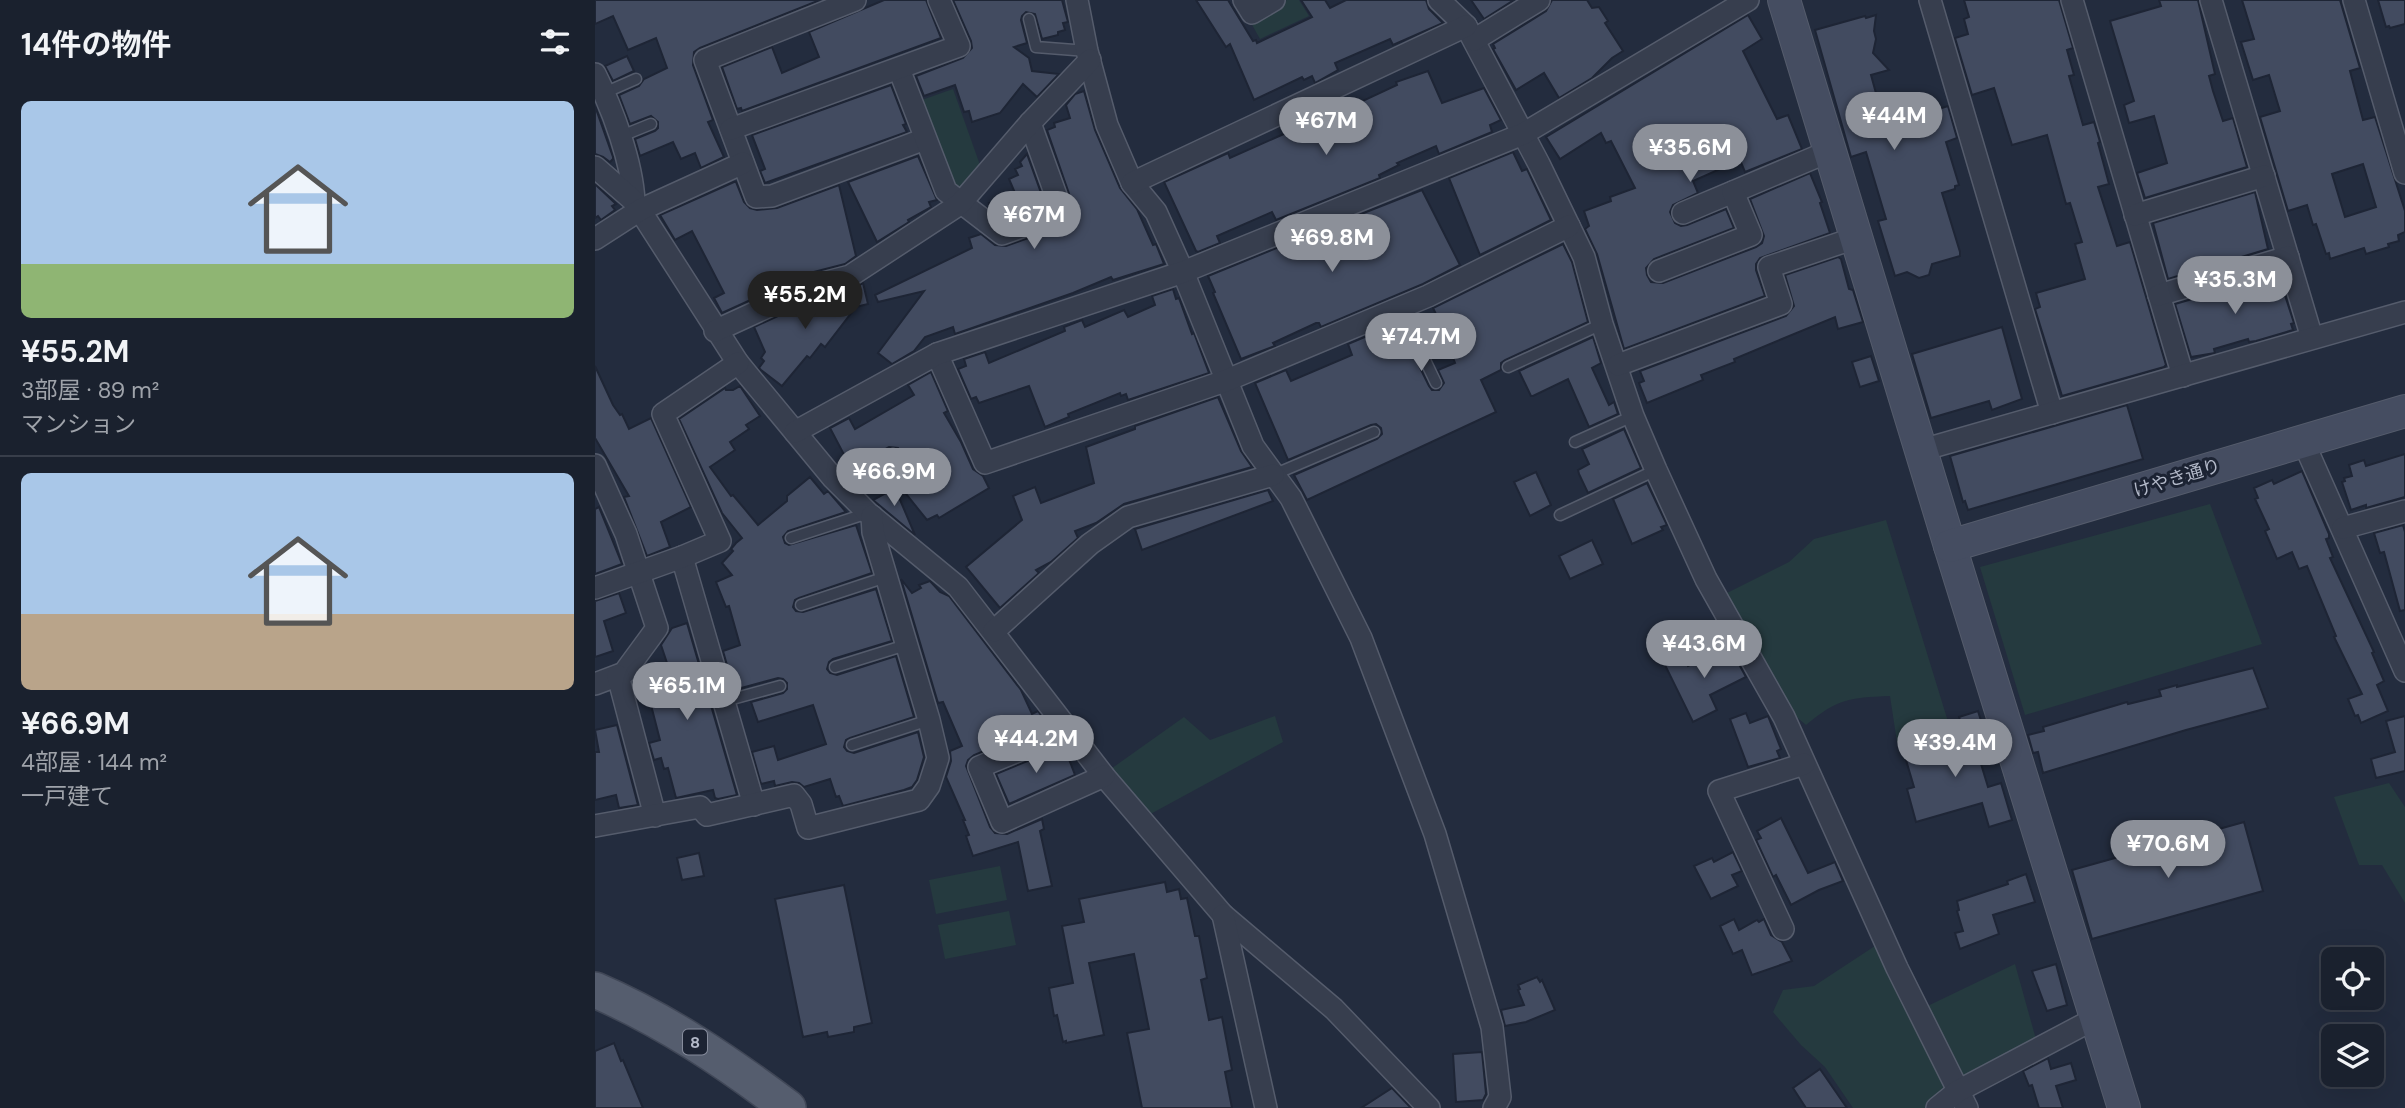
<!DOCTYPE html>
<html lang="ja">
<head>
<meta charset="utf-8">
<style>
	:root { --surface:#1a212e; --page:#272e3a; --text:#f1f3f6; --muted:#9fa3aa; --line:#383e4a; --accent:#8c9099 }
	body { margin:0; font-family:"DM Sans","Noto Sans JP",sans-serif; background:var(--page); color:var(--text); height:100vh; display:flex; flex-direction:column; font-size:26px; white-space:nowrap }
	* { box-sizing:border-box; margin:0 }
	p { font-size:23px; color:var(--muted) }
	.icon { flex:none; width:38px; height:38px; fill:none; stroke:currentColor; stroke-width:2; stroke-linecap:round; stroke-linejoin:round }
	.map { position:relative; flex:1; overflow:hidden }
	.sheet { display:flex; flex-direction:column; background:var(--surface); width:595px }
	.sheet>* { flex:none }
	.fabs { position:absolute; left:1726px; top:947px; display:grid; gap:14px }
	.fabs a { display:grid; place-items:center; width:63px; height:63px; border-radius:10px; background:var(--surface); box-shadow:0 7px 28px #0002,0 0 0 2px var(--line); font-size:35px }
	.price { position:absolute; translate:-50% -60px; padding:0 16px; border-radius:24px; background:var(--accent); color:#fff; font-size:23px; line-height:46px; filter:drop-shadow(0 2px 4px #0008) }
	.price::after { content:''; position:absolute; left:50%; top:42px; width:21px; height:16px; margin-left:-10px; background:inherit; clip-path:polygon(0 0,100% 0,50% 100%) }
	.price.active { background:#222; color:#fff }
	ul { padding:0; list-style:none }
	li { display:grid; align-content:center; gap:14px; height:371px; padding:0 21px }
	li+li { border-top:2px solid var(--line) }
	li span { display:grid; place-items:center; height:217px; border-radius:10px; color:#555 }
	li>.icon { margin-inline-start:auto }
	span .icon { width:126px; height:126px; fill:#fffc; stroke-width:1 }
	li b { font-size:30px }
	h2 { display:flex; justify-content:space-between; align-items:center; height:84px; padding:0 21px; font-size:30px }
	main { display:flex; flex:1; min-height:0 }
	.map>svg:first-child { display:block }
	.green { fill:#253a3f }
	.building { fill:#424b60; stroke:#1e2535; stroke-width:2; fill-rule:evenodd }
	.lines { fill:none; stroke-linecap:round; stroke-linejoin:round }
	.lane-casing { stroke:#555c6c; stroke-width:13 }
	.street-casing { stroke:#555c6c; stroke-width:24 }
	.secondary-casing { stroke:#555c6c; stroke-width:34 }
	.primary-casing { stroke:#404757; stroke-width:38 }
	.lane { stroke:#373e4e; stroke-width:10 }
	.street { stroke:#373e4e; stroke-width:21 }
	.secondary { stroke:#454d61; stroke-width:32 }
	.primary { stroke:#555d6e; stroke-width:35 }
	.labels { text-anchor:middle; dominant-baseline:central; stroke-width:6; stroke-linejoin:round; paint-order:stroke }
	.shield { fill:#1c2333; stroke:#868c9c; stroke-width:2 }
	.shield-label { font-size:16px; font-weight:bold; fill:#b3b9c9 }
	.street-label { font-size:18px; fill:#b3b9c9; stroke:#1c2333 }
</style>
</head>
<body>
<main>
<section class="sheet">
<h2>14件の物件<svg class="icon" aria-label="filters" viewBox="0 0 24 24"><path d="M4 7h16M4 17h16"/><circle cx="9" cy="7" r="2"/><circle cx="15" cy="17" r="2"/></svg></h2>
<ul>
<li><span style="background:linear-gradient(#a9c7e8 75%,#8fb573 0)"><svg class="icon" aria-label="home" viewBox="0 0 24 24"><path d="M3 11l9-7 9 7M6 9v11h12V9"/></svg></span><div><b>¥55.2M</b><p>3部屋 · 89 m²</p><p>マンション</p></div></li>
<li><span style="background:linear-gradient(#a9c7e8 65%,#b9a48a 0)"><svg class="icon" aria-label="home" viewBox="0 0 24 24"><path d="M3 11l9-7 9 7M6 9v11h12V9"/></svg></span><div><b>¥66.9M</b><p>4部屋 · 144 m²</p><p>一戸建て</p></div></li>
</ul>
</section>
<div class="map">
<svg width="1810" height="1108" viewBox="0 0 1810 1108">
	<rect width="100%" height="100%" fill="#232c3e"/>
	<g class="green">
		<path d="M692 0H704L714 16 665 39 656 23Z"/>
		<path d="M358 89 385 165 367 188H357L324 101Z"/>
		<path d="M1615 504 1667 644 1430 715 1385 567Z"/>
		<path d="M1291 520 1355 728 1302 742 1295 696C1253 698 1244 698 1211 725L1198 714 1132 593 1194 562 1219 539Z"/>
		<path d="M680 716 688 742 550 817 513 771 589 717 615 740Z"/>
		<path d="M1794 783 1810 807V903L1787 865H1764L1739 797Z"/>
		<path d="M405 866 412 900 341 914 334 880Z"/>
		<path d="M414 911 421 945 350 959 343 925Z"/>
		<path d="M1286 942 1318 1013 1420 964 1442 1043 1352 1089 1362 1108H1258L1230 1067 1206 1045 1178 1012 1188 990 1219 986Z"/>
	</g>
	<g class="building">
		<path d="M0 0H225L105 48 99 52 98 65 118 120 113 122 129 157 106 168 100 153 86 159 78 142 45 156 40 139 60 131 63 128V122L56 116 35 124 24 95 44 86 49 79 72 68 61 38 33 50 18 16 0 24Z"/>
		<path d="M289 0H331L346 38 147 111 146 108 142 109 127 67 177 47 187 73 224 57 214 32Z"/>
		<path d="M358 0H467L473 22 468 23 470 30 463 32V35L447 39 440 14 431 12 427 16 426 20 432 43 419 47 434 58 437 71 464 74 442 97 428 84 405 113 377 122 374 111 369 112 360 85 329 96 321 76 368 58 377 48 376 41Z"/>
		<path d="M601 0H633L658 41 661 40 662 43 717 17 706 0H730L735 8 751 0H831L834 9 848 23 798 45 795 39 740 63 743 70 720 83 717 76 709 80 707 77 659 100 635 44 631 47Z"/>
		<path d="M876 0H919L889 19Z"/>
		<path d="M957 0H992L997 8 1004 7 1013 21 1010 23 1028 51 1017 58 997 78 964 98 949 73 921 90 898 49 900 48 898 44 951 11Z"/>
		<path d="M1369 0H1464L1478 48 1472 50 1479 75 1474 76 1488 125 1499 122 1505 142 1503 143 1514 184 1503 187 1522 246 1535 242 1571 365 1569 367 1467 396 1440 309 1445 307 1441 293 1490 279 1480 244 1487 242 1475 203 1471 204 1452 135 1417 145 1399 88 1377 95 1360 38 1373 34 1369 19 1374 17Z"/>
		<path d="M1564 0H1603L1620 74 1614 76 1618 91 1628 121 1638 118 1652 167 1550 198 1542 173 1572 163 1559 116 1534 123 1529 105 1539 101 1515 21 1566 6Z"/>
		<path d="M1647 0H1745L1765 68 1755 71 1768 120 1780 117 1810 211V232L1803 235 1804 241 1793 244 1794 247 1771 254 1769 248 1735 259 1734 253 1731 254 1721 224 1718 225 1712 205 1693 211 1665 117 1685 111 1674 75 1658 80 1646 42 1659 39ZM1768 164 1781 207 1750 217 1737 174Z"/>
		<path d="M1783 0H1810V24L1795 28 1794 26 1791 27Z"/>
		<path d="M1153 15 1167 39 1148 51 1182 119 1193 115 1207 149 1150 172 1145 160 1098 181 1103 193 1078 205 1075 212 1080 223 1086 226 1092 225 1131 209 1139 228 1059 259 1051 268 1052 275 1056 282 1068 283 1161 247 1167 243 1169 236 1155 199 1215 173 1227 202 1225 203 1235 233 1165 258 1161 264V270L1170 296 1029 349 1002 254 990 229 994 226 989 211 1016 201 1015 197 1040 188 1016 141 1011 143 1006 133 965 159 951 137Z"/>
		<path d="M1281 15 1279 31 1281 39 1278 53 1294 70 1276 75 1290 126 1353 106 1362 138 1351 142 1364 185 1360 186V189L1347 193 1365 252V256L1337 264 1334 275 1324 278 1312 272 1300 276 1283 221 1291 219 1271 152 1256 157 1220 30 1270 16 1271 18Z"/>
		<path d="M32 56 39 71 18 81 10 66Z"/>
		<path d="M833 71 847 103 889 88 906 120 895 125 897 132 844 154 841 146 802 163 804 165 784 175 785 178 681 220 677 212 622 236 625 243 603 252 601 251 569 182 633 153 635 158 691 133 752 99 755 107 802 85 801 82Z"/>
		<path d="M296 85 311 124 308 125 312 132 170 183 165 171 170 169 157 135Z"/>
		<path d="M489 91 500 130 525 188 542 209 558 245 561 244 569 264 518 280 516 277 478 293 360 334 358 327 330 337 319 351 297 364 283 353 329 291 283 302 280 295 377 248 374 238 386 234 400 245 411 246 472 224 477 220 479 208 452 130 460 127 459 123 475 118 471 105 480 94Z"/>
		<path d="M0 106 18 157V159L15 162 8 157 0 154Z"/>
		<path d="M918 152 927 171 932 169 956 220 885 255 854 178Z"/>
		<path d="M432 154 450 204 409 219 396 209 394 203 420 193 414 179 423 175 420 169 427 166 425 162Z"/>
		<path d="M323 156 342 200 334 202 336 207 313 220 314 222 282 242 253 182Z"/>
		<path d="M139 182H141L149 202 155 208 162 210 182 208 244 185 261 256 250 264 215 273 127 313 119 298 129 293 97 231 80 240 65 215Z"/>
		<path d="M0 184 21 204 17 206 20 210 6 220 3 216 0 218Z"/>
		<path d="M827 190 865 265 828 284 726 327 724 323H721L678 343 680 346 646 359 618 293 620 292 613 276 716 234 720 242 764 223 761 216Z"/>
		<path d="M1660 192 1673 249 1573 279 1558 223Z"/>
		<path d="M968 244 977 262 993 322 910 360 906 363V370L886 380 901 412 712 500 699 475 782 439 787 434 786 428 781 424 776 425 693 460 660 383 691 370 696 381 757 355 753 344 803 323 834 386 837 390H844L849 383 843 370 860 363 851 340 853 339 838 308Z"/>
		<path d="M1243 257 1246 259 1254 289 1258 290 1268 322 1243 329 1240 317 1139 359 1140 362 1106 375 1108 380 1052 403 1044 383 1049 381 1045 371 1191 316 1199 306 1190 275Z"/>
		<path d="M1683 274 1699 323 1696 324 1698 330 1661 341 1654 342 1653 339 1619 349 1620 353 1596 357 1580 304Z"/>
		<path d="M268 283 273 304 261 307 230 347 226 344 215 358 212 356 187 386 166 370 164 368 169 361 166 358 170 352 159 327 224 297 258 289Z"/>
		<path d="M578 289 581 299 584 298 597 334 599 333 614 373 533 400 531 394 526 396 525 393 473 414 474 417 450 427 434 386 384 403 381 397 376 399 363 369 371 366 369 359 390 352 394 363 470 331 469 327 487 320 490 327 529 310 533 317 560 305 557 296Z"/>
		<path d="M1407 327 1427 399 1397 410 1394 401 1336 418 1317 354Z"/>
		<path d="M998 337 1006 363 997 368 1014 405 1019 402 1023 414 994 427 973 379 938 396H936L924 371Z"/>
		<path d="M1276 356 1284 381 1265 387 1257 362Z"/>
		<path d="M0 366 18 405 25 415 27 414 34 429 56 418 96 507 66 522 75 547 52 556 29 497 34 496 0 438Z"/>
		<path d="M336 372 353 411 349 413 366 442 378 469 388 476 394 488 344 518 342 515 332 520 299 479 292 467 305 457 306 453 303 448 294 447 256 468 235 428 254 418 260 429 319 395 313 385Z"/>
		<path d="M145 386 165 416 151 425 154 429 135 442 140 450 115 467 136 496 138 495 163 525 192 501V496L215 477 229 494 233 491 251 512 193 531 188 537 190 543 194 545 261 525 277 573 204 598 200 600 198 607 201 611 208 612 281 589 297 641 238 659 234 662 232 669 235 673 242 675 301 656 319 717 255 738 251 740 249 747 252 751 259 753 323 732 329 757 322 780 317 787 309 790 248 806 244 796 241 797 235 779 209 787 204 783 197 782 180 786 179 781 166 784 157 752 179 746 183 760 231 744 218 705 163 722 156 702 188 693 192 689V683L188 679 183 678 139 690 128 651 145 645 134 606 131 607 121 582 137 575 127 563 138 551 136 549 141 543 147 538 127 513 84 419 130 388 131 390H138Z"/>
		<path d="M623 397 646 451 657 467 529 504 501 523 480 531 483 538 456 562 441 570 444 573 405 608 371 567 427 520 418 496 440 487 446 503 499 483 491 447 540 429V426Z"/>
		<path d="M1532 405 1548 459 1373 510 1370 501 1368 502 1355 456Z"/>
		<path d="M1029 429 1046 468 993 493 984 474 983 470 994 464 987 449Z"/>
		<path d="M1810 454V497L1771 508V505L1756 510 1747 482 1750 481 1749 478 1757 476 1754 465 1769 460 1771 466Z"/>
		<path d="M1707 471 1734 534V538L1731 539 1738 557 1735 558 1779 652 1777 653 1789 681 1782 685 1793 711 1766 723 1763 715 1760 716 1753 699 1767 694 1739 637 1741 636 1712 566 1704 569 1697 552 1682 559 1670 531 1674 529 1660 499 1663 498 1659 488 1677 480 1679 484Z"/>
		<path d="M941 472 956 505 935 516 919 482Z"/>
		<path d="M1052 483 1072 525 1066 527 1068 530 1037 544 1018 499Z"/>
		<path d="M300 488 320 535 278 500Z"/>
		<path d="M673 490 678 501 547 550 540 529Z"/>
		<path d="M4 507 27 564 0 574V509Z"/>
		<path d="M1808 525 1810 532V610L1805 611 1789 552 1785 553 1779 533Z"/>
		<path d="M997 540 1008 564 975 579 964 556Z"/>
		<path d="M306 579 317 593 326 588 324 585 335 581 345 592 354 596 426 690 437 714 443 711 453 725 379 755 373 760 371 766 395 827 400 833 412 834 447 819 449 829 445 831 457 886 433 891 423 842 378 856 371 836 374 835 368 820H370L351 777 356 761 355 751 367 746 348 702 343 703Z"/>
		<path d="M24 593 31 613 9 621 18 651 0 657V601Z"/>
		<path d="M92 623 142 795 123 799 120 798 118 790 81 798 73 768 69 769 66 758 59 760 54 743 65 740 47 670 72 663 66 645 77 628Z"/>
		<path d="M1134 646 1151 677 1115 695 1122 710 1098 722 1069 663 1087 654 1093 666Z"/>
		<path d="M1658 668 1673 708 1591 730 1448 773 1443 752 1438 753 1433 735 1449 731 1448 727 1532 702 1533 704 1566 696 1564 690 1582 685V687Z"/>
		<path d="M1383 711 1392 740 1380 744 1393 787 1406 783 1417 820 1394 827 1387 803 1321 822 1312 789 1319 787 1311 760 1320 758 1318 752 1336 747 1338 752 1372 742 1364 717Z"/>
		<path d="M1151 713 1155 723 1173 716 1186 749 1182 751 1185 758 1153 767 1135 719Z"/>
		<path d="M1810 716V771L1781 778 1776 759 1800 752 1791 721Z"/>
		<path d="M22 725 43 805 24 808 21 795 0 800V752H4L0 730Z"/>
		<path d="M469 746 480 775 414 804 401 774Z"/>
		<path d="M1186 818 1213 873 1240 862 1248 881 1224 890 1196 905 1181 875 1178 877 1161 840 1166 838 1162 831Z"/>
		<path d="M1649 822 1668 891 1497 939 1477 870Z"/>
		<path d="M1138 852 1147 871 1137 875 1143 886 1116 899 1099 866 1117 858 1119 862Z"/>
		<path d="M104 853 109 876 87 880 82 858Z"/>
		<path d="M1431 874 1440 902 1398 915 1404 934 1365 949 1360 933 1368 931 1362 911 1364 910 1362 901 1413 884 1412 881Z"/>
		<path d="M570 882 572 892 584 889 586 899 592 898 600 936H604L612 978 606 980 614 1020 627 1017 637 1070 630 1072 637 1108H547L532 1033 554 1029 539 954 494 963 509 1035 471 1043V1041L468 1042 462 1015 459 1016 454 988 478 983 467 926 489 922 484 899Z"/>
		<path d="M249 885 277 1023 259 1027V1032L233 1037 232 1032 208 1037 180 899Z"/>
		<path d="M1139 919 1144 930 1162 920 1164 922 1169 919 1176 935 1187 942 1197 961 1157 975 1147 950 1138 954 1125 926Z"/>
		<path d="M1461 964 1472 1005 1452 1011 1437 971Z"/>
		<path d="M942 977 945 982 947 980 960 1010 931 1022 910 1026 906 1010 929 1005 923 990 925 989 923 985Z"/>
		<path d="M19 1043 26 1061 28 1060 48 1108H0V1051Z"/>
		<path d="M887 1052 891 1094 888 1100 861 1102 858 1054Z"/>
		<path d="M1453 1058 1456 1069 1476 1063 1481 1080 1461 1086 1468 1108H1444L1437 1085 1434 1086 1428 1071Z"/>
		<path d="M1225 1069 1252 1108H1211L1198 1088Z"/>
		<path d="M797 1088 816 1108H766Z"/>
	</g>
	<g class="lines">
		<defs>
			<g id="lane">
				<path d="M434 19 441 47 492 51"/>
				<path d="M9 93 41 79"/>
				<path d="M24 137 56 124"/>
				<path d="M805 308 841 383"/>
				<path d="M913 367 1007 324"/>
				<path d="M980 442 1038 416"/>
				<path d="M678 475 779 432"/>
				<path d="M244 484 298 454"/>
				<path d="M965 515 1061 470"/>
				<path d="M196 538 273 513"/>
				<path d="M206 605 291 577"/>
				<path d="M240 667 311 645"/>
				<path d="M130 701 185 686"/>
				<path d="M257 745 334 720"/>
			</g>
			<g id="street">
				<path d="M260 0 110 60 161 197 177 196 330 139"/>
				<path d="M482 0 492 51 512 125 537 183 561 212 588 272 658 446 696 498 766 638 840 834 897 1027 905 1097 899 1108"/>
				<path d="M649 0 657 13 679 0"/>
				<path d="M844 0 871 26 944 164 989 257 1007 324 1038 416 1061 470 1111 579 1189 717 1302 968 1372 1108"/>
				<path d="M1335 0 1457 413"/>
				<path d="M1477 0 1588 376"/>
				<path d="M1616 0 1717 338"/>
				<path d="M1759 0 1810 173"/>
				<path d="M879 40 944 0"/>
				<path d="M304 69 351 191 407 234 467 212 435 123"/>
				<path d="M0 74C18 110 37 162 39 201"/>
				<path d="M136 129 364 46 344 0"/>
				<path d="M0 167 39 201 143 363 238 478 273 513 363 587 509 776 628 915 739 1009 834 1108"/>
				<path d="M537 183 871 26"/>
				<path d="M1088 213 1235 151"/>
				<path d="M1540 215 1669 176"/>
				<path d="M0 239 45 210 148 163"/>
				<path d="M1064 271 1156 235 1138 192"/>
				<path d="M1564 295 1693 257"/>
				<path d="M120 331 220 285 255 276 365 204 435 123 495 60"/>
				<path d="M342 354 390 463 630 381 833 296 974 226"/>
				<path d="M1023 365 1186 304 1174 267 1263 237"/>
				<path d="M200 432 342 354 588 272 928 134 1153 0"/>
				<path d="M1708 441 1810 671"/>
				<path d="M1327 450 1810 312"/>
				<path d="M0 465 31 534 62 628 29 673 0 684"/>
				<path d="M1748 528 1810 511"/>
				<path d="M87 557 159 805"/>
				<path d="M0 588 87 557 125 541 68 414 143 363"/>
				<path d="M399 631 495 544 533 517 678 475"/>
				<path d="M23 676 60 816"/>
				<path d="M474 730 384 767 407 822 509 776"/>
				<path d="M0 826 105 807 112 815 199 795 206 804 213 828 324 800 334 786 343 758 334 720 278 532 277 516"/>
				<path d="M628 915 671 1108"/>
				<path d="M1188 929 1124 791 1209 764"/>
				<path d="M1342 1108 1363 1091 1501 1018"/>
			</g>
			<g id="secondary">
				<path d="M1189 0 1355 546 1529 1108"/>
				<path d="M1355 546 1810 411"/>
			</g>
			<path id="primary" d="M0 990C70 1020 132 1062 193 1108"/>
		</defs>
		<use href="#lane" class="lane-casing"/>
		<use href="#street" class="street-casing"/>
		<use href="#secondary" class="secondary-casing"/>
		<use href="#primary" class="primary-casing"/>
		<use href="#lane" class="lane"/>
		<use href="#street" class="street"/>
		<use href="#secondary" class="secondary"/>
		<use href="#primary" class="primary"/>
	</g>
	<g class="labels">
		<rect class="shield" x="88" y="1029.5" width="24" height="25" rx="5"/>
		<g class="shield-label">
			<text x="100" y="1042">8</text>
		</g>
		<g class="street-label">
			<text transform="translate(1582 478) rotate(-17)">けやき通り</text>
		</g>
	</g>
</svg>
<div class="fabs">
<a><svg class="icon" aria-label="locate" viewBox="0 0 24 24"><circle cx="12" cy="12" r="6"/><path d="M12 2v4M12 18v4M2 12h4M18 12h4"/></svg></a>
<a><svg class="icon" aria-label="layers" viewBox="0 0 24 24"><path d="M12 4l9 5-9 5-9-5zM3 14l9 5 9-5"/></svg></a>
</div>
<b class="price" style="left:1299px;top:152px">¥44M</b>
<b class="price" style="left:731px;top:157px">¥67M</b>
<b class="price" style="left:1095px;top:184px">¥35.6M</b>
<b class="price" style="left:439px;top:251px">¥67M</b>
<b class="price" style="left:737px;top:274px">¥69.8M</b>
<b class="price" style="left:1640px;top:316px">¥35.3M</b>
<b class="price active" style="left:210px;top:331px">¥55.2M</b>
<b class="price" style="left:826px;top:373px">¥74.7M</b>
<b class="price" style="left:299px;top:508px">¥66.9M</b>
<b class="price" style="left:1109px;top:680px">¥43.6M</b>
<b class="price" style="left:92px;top:722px">¥65.1M</b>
<b class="price" style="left:441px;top:775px">¥44.2M</b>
<b class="price" style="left:1360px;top:779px">¥39.4M</b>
<b class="price" style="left:1573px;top:880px">¥70.6M</b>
</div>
</main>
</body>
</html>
